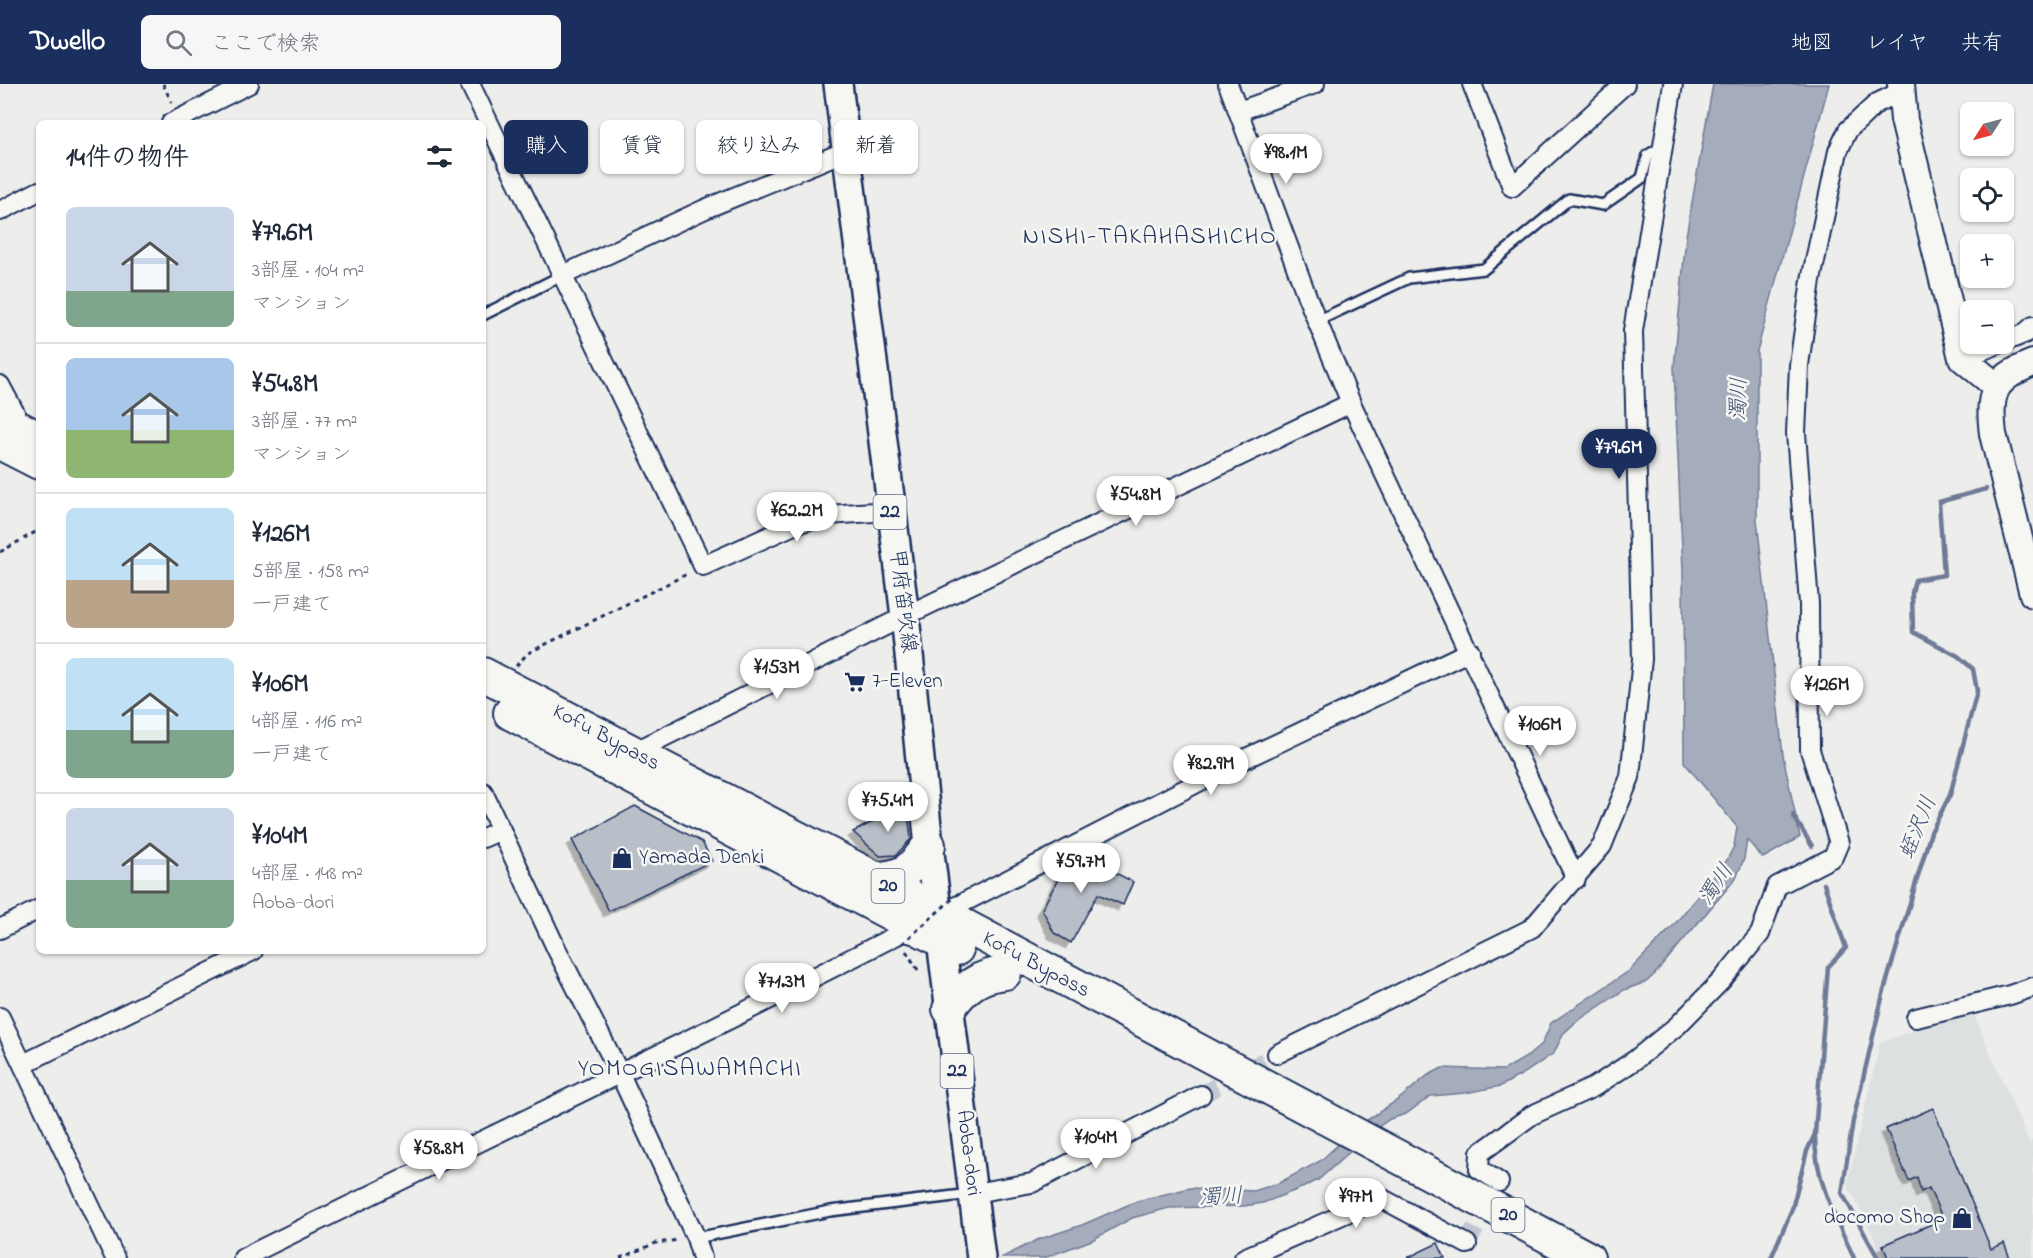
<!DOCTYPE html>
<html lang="ja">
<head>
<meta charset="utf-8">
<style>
	:root { --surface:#fff; --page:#f6f6f7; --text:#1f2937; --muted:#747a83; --line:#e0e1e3; --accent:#1b2f5e }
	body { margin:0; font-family:"Indie Flower","Klee One",sans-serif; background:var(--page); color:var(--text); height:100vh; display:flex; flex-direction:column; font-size:22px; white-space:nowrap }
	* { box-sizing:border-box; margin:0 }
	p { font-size:20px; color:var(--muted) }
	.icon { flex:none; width:33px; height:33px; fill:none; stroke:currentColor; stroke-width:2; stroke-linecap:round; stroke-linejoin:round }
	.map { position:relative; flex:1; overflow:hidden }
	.drawer { position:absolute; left:36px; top:36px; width:450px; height:834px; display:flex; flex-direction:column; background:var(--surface); border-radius:9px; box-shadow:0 2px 4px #0004 }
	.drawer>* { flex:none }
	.guide { position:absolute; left:504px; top:36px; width:570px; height:54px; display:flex; gap:12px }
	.needle { width:39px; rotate:234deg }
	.controls { position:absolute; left:1960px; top:18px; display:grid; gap:12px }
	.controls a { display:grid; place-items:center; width:54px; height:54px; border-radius:9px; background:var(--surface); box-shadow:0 2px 4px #0004; font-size:30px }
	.price { position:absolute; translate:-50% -51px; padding:0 14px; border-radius:21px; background:#fff; color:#222; font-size:20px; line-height:39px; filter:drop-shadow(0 2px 3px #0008) }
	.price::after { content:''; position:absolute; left:50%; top:36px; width:18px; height:14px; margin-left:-9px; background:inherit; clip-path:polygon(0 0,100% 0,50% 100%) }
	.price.active { background:var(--accent); color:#fff }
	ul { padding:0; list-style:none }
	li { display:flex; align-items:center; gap:18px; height:150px; padding:0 30px }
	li+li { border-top:2px solid var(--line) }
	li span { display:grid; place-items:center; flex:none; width:168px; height:120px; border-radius:9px; color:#555 }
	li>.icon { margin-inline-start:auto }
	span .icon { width:72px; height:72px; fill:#fffc; stroke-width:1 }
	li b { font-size:26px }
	h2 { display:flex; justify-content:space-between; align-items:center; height:72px; padding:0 30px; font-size:26px }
	.pill { padding:0 21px; border-radius:9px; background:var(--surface); box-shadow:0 2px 4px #0004; font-size:21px; line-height:54px }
	.pill.active { background:var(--accent); color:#fff }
	header { display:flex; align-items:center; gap:36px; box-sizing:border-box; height:84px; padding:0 30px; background:var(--accent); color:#fff }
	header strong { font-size:28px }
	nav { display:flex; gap:33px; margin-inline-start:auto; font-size:21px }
	.search { width:420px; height:54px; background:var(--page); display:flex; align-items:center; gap:15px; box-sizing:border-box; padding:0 21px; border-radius:9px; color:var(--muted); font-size:22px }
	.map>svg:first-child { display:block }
	.built { fill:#dde0e1 }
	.water { fill:#a5acbc; stroke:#6e7a96; stroke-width:1.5 }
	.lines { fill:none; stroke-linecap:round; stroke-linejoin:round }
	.stream { stroke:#6e7a96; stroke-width:4.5 }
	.building { fill:#b9bfc8; stroke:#1b2f5e; stroke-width:1.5; filter:url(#shadow) }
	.street-tunnel { stroke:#c3c8d0; stroke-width:18; stroke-dasharray:18 9; stroke-linecap:butt }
	.lane-casing { stroke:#1b2f5e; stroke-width:14 }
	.street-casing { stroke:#1b2f5e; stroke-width:22 }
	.secondary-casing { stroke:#1b2f5e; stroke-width:30 }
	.primary-casing { stroke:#1b2f5e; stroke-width:32 }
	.highway-casing { stroke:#1b2f5e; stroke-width:36 }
	.path { stroke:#1b2f5e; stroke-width:3; stroke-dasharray:4.5 4.5; stroke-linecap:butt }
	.lane { stroke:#f6f6f2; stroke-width:9 }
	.street { stroke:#f6f6f2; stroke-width:18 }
	.secondary { stroke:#f6f6f2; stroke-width:26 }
	.primary { stroke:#f6f6f2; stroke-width:27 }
	.highway { stroke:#f6f6f2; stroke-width:32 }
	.path-bridge { stroke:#1b2f5e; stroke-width:3; stroke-dasharray:4.5 4.5; stroke-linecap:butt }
	.labels { text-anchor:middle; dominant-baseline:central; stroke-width:5; stroke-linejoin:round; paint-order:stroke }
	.shield { fill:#f6f6f2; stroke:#5d6b8a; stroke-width:1.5 }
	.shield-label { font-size:20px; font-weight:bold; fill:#1b2f5e }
	.street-label { font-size:21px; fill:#1b2f5e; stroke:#f6f6f2 }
	.poi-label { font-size:21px; fill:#1b2f5e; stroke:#f6f6f2; text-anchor:start }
	.water-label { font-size:22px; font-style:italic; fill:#44547a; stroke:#f6f6f2 }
	.quarter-label { font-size:24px; letter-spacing:1.5px; fill:#1b2f5e; stroke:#f6f6f2 }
</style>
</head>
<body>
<header>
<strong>Dwello</strong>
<div class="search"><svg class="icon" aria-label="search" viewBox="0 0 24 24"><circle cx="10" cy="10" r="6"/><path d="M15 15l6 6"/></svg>ここで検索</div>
<nav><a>地図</a><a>レイヤ</a><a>共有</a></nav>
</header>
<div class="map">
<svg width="2033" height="1174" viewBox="0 0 2033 1174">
	<defs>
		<filter id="shadow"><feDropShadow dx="-5.5" dy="5.5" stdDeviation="0" flood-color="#0004"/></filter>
	</defs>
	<rect width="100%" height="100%" fill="#edeeec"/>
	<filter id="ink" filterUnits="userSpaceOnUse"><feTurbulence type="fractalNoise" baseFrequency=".0167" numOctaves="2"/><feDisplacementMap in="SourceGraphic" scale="12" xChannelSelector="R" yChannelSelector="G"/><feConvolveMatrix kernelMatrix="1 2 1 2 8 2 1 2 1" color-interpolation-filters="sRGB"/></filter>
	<g filter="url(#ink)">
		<path class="built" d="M1972 926 2029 1058 2033 1056V1174H1884L1847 1100 1880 958Z"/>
		<path class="water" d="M1713 0H1829L1757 267V436L1783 671 1800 753 1763 774 1747 756 1744 775 1736 794 1654 891 1646 898 1624 906 1576 938 1563 950 1554 969 1526 988 1501 1002 1465 1009 1431 1012 1406 1030 1390 1035 1377 1044 1318 1096 1304 1103 1263 1119 1244 1122 1169 1124 1132 1134 1092 1156 1044 1174H1001L1037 1156 1082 1141 1137 1117 1190 1104 1254 1107 1279 1099 1320 1077 1361 1040 1399 1015 1427 992 1442 984 1504 986 1528 972 1542 960 1551 939 1629 887 1674 841 1727 776 1734 762 1737 743 1684 678 1683 487 1674 284 1686 152Z"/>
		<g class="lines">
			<g class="stream">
				<path d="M1793 731 1812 762"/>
				<path d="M1815 1052C1815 1096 1836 1135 1854 1174"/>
				<path d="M1771 1174 1792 1125 1807 1067 1815 1050 1828 883 1846 864 1824 800"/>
				<path d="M1878 1174 1842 1109 1853 1037 1883 910 1931 748 1950 711 1977 607 1973 585 1958 572 1913 548 1912 509 1915 496 1944 491 1939 418 1986 405"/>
			</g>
		</g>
		<g class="building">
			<path d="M907 720 911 755 896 771 880 772 853 748Z"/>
			<path d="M635 722 702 758 712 777 609 827 572 756Z"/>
			<path d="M1082 771 1133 798 1123 821 1098 810 1071 859 1054 849 1042 825 1068 777Z"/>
			<path d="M1933 1024 1991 1165 2004 1159 2010 1174H1888L1883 1161 1943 1135 1929 1104 1921 1108 1917 1093 1909 1097 1886 1045Z"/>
			<path d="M1438 1159 1445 1174H1407Z"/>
		</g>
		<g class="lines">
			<g class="street-tunnel">
				<path d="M1201 1011 1277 970"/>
				<path d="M1467 1160 1491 1114"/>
			</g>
			<defs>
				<g id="lane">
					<path d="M483 231 561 192"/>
					<path d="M1317 237 1409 194 1484 185 1569 115 1603 121 1642 94 1648 71 1662 63"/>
					<path d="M696 1154 830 1127 971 1110"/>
				</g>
				<g id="street">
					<path d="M470 0 703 482 796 440 827 431 890 427"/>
					<path d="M1228 0 1308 215 1351 319 1576 795"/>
					<path d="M1472 0 1512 103 1625 0"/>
					<path d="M1239 27 1315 0"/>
					<path d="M171 39 249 0"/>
					<path d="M0 127 39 107"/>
					<path d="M561 192 705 125 846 67"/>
					<path d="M2004 258 2024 250 2033 242"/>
					<path d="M1962 274 1999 260"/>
					<path d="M0 301 23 344"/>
					<path d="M634 668 905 532 1351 319"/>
					<path d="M483 708 557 866 619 988 696 1154 702 1174"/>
					<path d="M483 754 501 746"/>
					<path d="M939 831 1232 681 1470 567"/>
					<path d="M0 845 39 825"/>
					<path d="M0 933 115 1174"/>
					<path d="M1916 934 2010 911 2033 903"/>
					<path d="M1277 970 1532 844 1602 762 1630 693 1642 575 1633 247 1673 0"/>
					<path d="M23 980 253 867"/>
					<path d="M1499 1098 1479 1085 1480 1069 1532 1031 1594 1003 1635 976 1678 941 1721 897 1760 850 1777 802 1833 773 1839 759 1810 666 1809 520 1796 349 1799 281 1811 196 1838 67 1848 46 1877 19 1900 8"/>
					<path d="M974 1109 1032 1099 1201 1011"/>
					<path d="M243 1174C463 1065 685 960 903 848L918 851"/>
					<path d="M1244 1174 1381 1114 1467 1160"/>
				</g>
				<g id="secondary">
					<path d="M1901 0 1904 36 1962 274 1996 302"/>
					<path d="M2033 279C1993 295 1988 308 1993 350L2033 510"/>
				</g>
				<path id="primary" d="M838 0 905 532 929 761 981 1174"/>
				<g id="highway">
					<path d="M0 334 39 354"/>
					<path d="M0 359 39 379"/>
					<path d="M483 590 875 794 1588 1174"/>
					<path d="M510 629 957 865"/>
					<path d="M875 794C904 794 913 784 929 761"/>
					<path d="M949 925C963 904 979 891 1005 889"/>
				</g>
			</defs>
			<use href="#lane" class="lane-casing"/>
			<use href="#street" class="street-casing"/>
			<use href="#secondary" class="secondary-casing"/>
			<use href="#primary" class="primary-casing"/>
			<use href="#highway" class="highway-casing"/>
			<g class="path">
				<path d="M163 0 172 19"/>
				<path d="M0 468 39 446"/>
				<path d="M516 582 528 569 689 489"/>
				<path d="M906 867 918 886"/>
				<path d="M620 1174 656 1159 679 1156"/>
			</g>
			<use href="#lane" class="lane"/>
			<use href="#street" class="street"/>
			<use href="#secondary" class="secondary"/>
			<use href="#primary" class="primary"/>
			<use href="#highway" class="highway"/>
			<path class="path-bridge" d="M902 860 960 808"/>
		</g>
	</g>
	<defs>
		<symbol id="supermarket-bare" viewBox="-9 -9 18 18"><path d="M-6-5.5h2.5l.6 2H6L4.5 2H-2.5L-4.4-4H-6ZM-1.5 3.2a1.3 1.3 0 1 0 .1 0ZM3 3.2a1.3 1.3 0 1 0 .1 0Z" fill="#1b2f5e" stroke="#f6f6f2" stroke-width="2.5" paint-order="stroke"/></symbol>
		<symbol id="shop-bare" viewBox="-9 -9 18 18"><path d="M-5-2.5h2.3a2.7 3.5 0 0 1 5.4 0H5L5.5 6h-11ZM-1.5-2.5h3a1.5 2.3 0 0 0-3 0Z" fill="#1b2f5e" stroke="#f6f6f2" stroke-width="2.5" paint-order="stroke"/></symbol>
	</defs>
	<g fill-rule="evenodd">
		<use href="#supermarket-bare" x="840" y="583" width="30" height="30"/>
		<use href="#shop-bare" x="607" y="759" width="30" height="30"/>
		<use href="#shop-bare" x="1947" y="1119" width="30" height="30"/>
	</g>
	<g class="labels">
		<g class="shield">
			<rect x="873.5" y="411" width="33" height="34" rx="4.5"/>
			<rect x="871.5" y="785" width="33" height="34" rx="4.5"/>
			<rect x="940.5" y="970" width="33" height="34" rx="4.5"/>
			<rect x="1491.5" y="1114" width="33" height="34" rx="4.5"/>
		</g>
		<g class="shield-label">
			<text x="890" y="428">22</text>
			<text x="888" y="802">20</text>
			<text x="957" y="987">22</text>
			<text x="1508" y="1131">20</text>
		</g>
		<g class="street-label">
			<text transform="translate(902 517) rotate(83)">甲府笛吹線</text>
			<text transform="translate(606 654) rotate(28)">Kofu Bypass</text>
			<text transform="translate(1036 881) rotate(28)">Kofu Bypass</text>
			<text transform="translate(968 1069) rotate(83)">Aoba-dori</text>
		</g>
		<g class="poi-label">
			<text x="872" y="598">7-Eleven</text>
			<text x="639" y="774">Yamada Denki</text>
			<text x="1945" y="1134" text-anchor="end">docomo Shop</text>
		</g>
		<g class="water-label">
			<text transform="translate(1740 315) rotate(-88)">濁川</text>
			<text transform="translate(1919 744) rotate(-68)">蛭沢川</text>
			<text transform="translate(1717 801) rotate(-56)">濁川</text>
			<text transform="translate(1221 1114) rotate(-3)">濁川</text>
		</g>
		<g class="quarter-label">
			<text x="1150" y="153">NISHI-TAKAHASHICHO</text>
			<text x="690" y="985">YOMOGISAWAMACHI</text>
		</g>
	</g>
</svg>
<div class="controls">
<a><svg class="needle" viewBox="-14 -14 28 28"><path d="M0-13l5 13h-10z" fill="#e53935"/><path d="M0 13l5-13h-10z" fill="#747a83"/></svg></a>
<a><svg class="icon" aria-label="locate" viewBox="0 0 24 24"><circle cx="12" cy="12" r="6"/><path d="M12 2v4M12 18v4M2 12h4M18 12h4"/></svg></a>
<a>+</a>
<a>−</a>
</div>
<b class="price" style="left:1286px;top:101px">¥98.1M</b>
<b class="price active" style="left:1619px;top:396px">¥79.6M</b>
<b class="price" style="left:1136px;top:443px">¥54.8M</b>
<b class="price" style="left:797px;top:459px">¥62.2M</b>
<b class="price" style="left:777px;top:616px">¥153M</b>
<b class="price" style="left:1827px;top:633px">¥126M</b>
<b class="price" style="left:1540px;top:673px">¥106M</b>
<b class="price" style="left:1211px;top:712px">¥82.9M</b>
<b class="price" style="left:888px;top:749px">¥75.4M</b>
<b class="price" style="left:1081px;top:810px">¥59.7M</b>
<b class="price" style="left:782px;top:930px">¥71.3M</b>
<b class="price" style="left:1096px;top:1086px">¥104M</b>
<b class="price" style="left:439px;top:1097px">¥58.8M</b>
<b class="price" style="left:1356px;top:1145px">¥97M</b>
<div class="guide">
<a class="pill active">購入</a>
<a class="pill">賃貸</a>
<a class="pill">絞り込み</a>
<a class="pill">新着</a>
</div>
<section class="drawer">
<h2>14件の物件<svg class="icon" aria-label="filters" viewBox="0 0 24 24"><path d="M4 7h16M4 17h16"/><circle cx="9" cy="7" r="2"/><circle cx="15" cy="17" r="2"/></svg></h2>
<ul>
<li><span style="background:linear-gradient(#c9d6e8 70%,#7fa58c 0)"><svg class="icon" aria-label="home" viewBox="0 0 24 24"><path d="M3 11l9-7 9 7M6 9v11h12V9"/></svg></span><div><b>¥79.6M</b><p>3部屋 · 104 m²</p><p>マンション</p></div></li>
<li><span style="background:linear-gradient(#a9c7e8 60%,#8fb573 0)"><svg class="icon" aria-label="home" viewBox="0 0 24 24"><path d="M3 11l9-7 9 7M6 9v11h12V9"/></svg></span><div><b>¥54.8M</b><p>3部屋 · 77 m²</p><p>マンション</p></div></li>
<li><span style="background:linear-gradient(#bfe0f5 60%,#b9a48a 0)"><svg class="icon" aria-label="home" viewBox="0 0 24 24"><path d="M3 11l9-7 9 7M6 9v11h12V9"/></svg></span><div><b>¥126M</b><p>5部屋 · 158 m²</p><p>一戸建て</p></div></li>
<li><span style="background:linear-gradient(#bfe0f5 60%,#7fa58c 0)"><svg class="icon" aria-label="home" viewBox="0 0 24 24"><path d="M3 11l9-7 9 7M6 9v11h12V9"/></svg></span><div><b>¥106M</b><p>4部屋 · 116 m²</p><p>一戸建て</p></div></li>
<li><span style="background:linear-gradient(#c9d6e8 60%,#7fa58c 0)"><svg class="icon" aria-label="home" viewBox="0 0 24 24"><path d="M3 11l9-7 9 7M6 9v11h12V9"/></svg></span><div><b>¥104M</b><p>4部屋 · 148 m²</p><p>Aoba-dori</p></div></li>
</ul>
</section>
</div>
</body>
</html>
